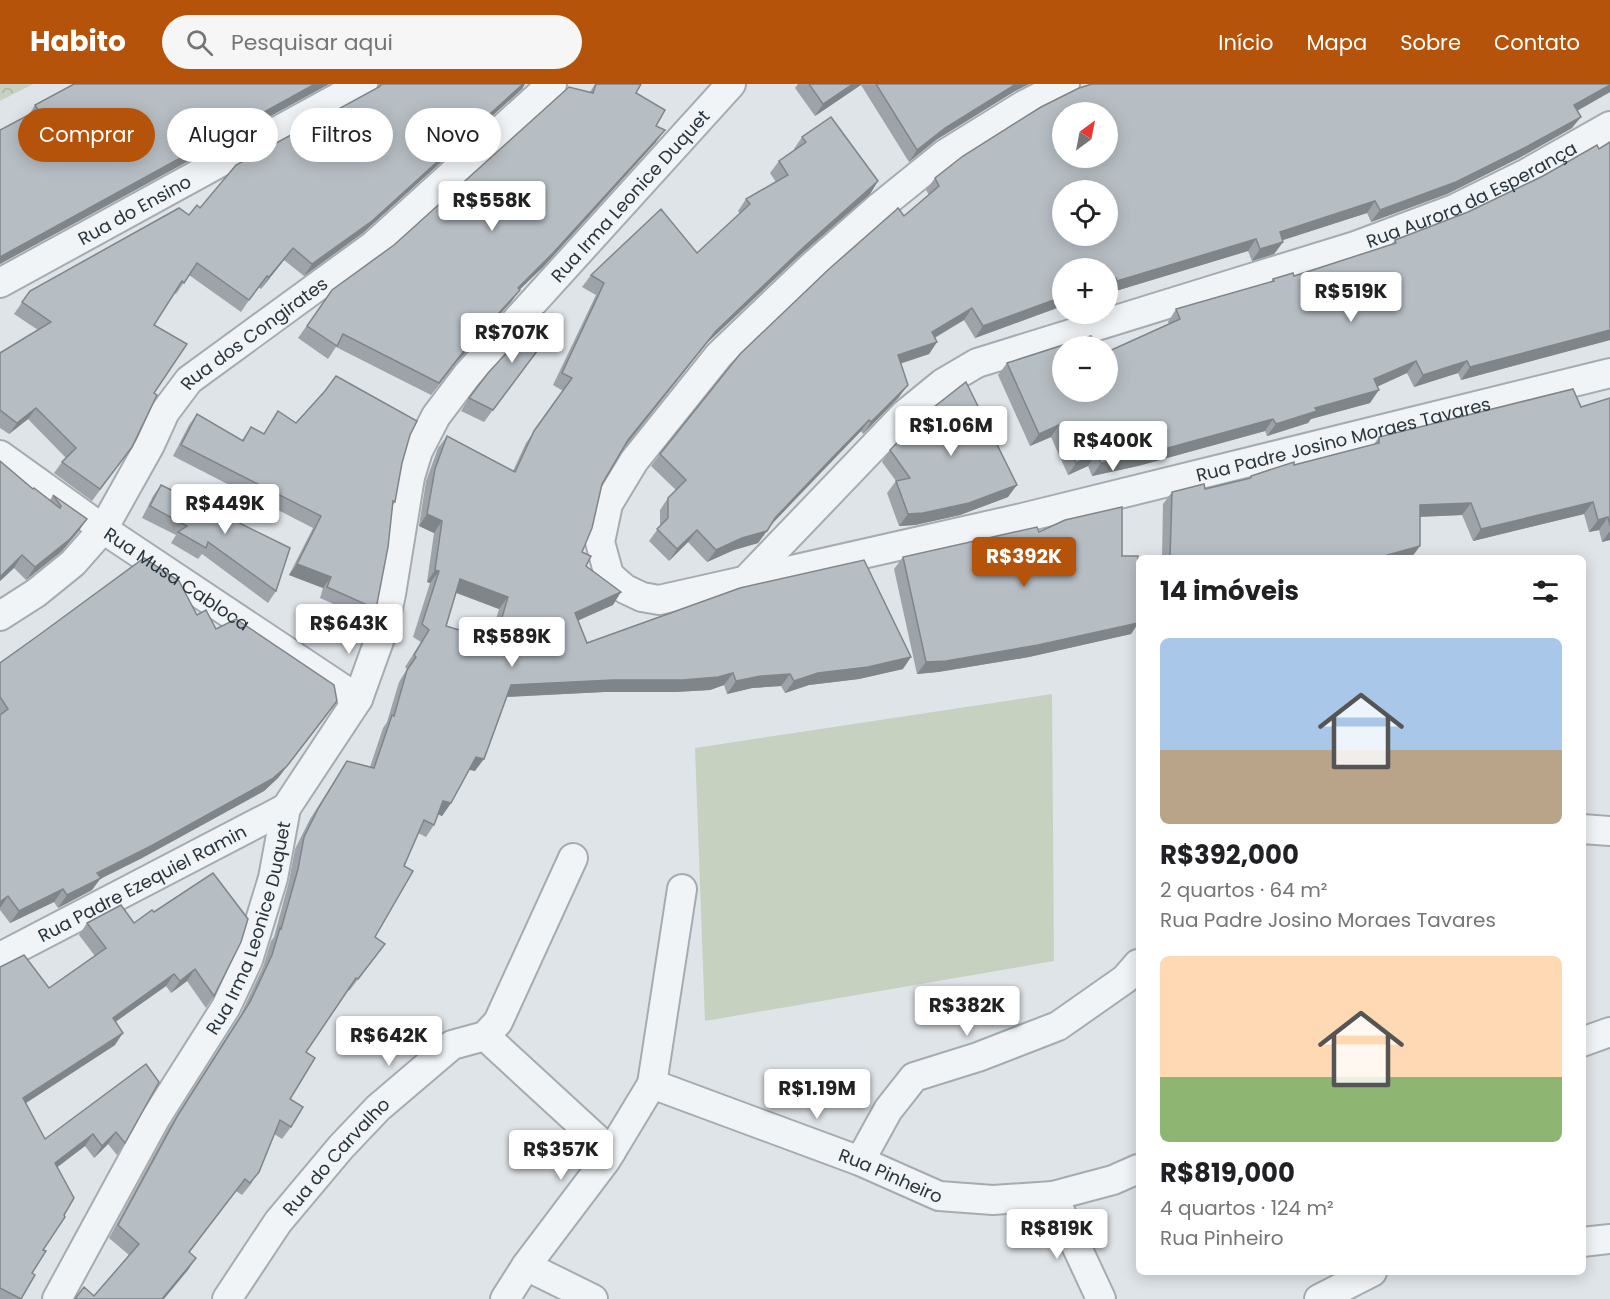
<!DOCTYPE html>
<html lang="pt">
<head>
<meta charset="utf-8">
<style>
	:root { --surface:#fff; --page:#f6f6f6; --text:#202124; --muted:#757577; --accent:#b45309 }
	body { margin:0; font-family:Poppins,sans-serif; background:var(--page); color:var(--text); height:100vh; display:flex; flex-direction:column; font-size:22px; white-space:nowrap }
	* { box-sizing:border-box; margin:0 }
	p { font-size:20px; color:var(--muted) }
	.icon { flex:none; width:33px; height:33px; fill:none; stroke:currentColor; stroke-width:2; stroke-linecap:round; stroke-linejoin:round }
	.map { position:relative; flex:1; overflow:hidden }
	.sheet { position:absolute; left:1136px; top:471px; width:450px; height:720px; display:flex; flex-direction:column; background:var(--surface); border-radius:9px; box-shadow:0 3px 15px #0003 }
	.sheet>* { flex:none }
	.banner { position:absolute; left:18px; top:24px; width:570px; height:54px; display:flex; gap:12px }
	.needle { width:39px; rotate:32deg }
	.tools { position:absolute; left:1052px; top:18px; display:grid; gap:12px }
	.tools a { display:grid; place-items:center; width:66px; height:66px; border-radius:50%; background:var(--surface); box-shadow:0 3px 15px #0003; font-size:30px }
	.price { position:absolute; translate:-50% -51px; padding:0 14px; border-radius:6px; background:#fff; color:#222; font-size:20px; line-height:39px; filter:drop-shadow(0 2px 3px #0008) }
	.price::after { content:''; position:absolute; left:50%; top:36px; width:18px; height:14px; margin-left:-9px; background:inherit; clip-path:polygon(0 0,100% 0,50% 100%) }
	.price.active { background:var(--accent); color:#fff }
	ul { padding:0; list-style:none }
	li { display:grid; align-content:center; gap:12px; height:318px; padding:0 24px }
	li span { display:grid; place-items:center; height:186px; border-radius:9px; color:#555 }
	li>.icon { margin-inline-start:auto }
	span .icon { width:108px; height:108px; fill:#fffc; stroke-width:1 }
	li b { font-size:26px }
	h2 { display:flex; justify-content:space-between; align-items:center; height:72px; padding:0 24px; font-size:26px }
	.chip { padding:0 21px; border-radius:27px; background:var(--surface); box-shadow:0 3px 15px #0003; font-size:21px; line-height:54px }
	.chip.active { background:var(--accent); color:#fff }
	header { display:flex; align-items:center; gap:36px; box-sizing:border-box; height:84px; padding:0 30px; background:var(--accent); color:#fff }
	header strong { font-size:28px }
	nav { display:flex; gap:33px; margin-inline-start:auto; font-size:21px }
	.search { width:420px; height:54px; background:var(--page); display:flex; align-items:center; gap:15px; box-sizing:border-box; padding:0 21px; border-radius:33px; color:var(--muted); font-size:22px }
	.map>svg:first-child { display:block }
	.forest { fill:url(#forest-crowns) }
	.garden { fill:#c7d1c0 }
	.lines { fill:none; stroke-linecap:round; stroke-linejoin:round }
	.street-casing { stroke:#a4acb2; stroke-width:32 }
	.street { stroke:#f1f4f6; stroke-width:28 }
	.wall { fill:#9da3a9; fill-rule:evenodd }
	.shaded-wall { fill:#7f8589 }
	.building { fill:#b6bec4; stroke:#7f8589; stroke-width:1.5; fill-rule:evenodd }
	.labels { text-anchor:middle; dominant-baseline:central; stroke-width:4.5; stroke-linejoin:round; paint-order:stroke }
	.street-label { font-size:18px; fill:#28343e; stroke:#eef2f5 }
</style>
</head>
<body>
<header>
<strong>Habito</strong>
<div class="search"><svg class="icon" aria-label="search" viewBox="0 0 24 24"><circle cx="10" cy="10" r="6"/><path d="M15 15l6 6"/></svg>Pesquisar aqui</div>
<nav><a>Início</a><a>Mapa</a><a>Sobre</a><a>Contato</a></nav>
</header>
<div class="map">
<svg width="1610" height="1215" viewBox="0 0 1610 1215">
	<defs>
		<pattern id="forest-crowns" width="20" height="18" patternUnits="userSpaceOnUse" patternTransform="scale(1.5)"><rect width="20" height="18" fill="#c7d1c0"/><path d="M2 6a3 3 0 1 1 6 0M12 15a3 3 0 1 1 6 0" fill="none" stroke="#abb4a6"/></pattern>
	</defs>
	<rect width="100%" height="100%" fill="#dfe4e8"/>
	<path class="forest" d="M0 0H33L0 17Z"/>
	<path class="garden" d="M1052 610 1054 877 705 937 695 664Z"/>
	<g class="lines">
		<defs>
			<g id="street">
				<path id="s1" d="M1065 0 1024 21 945 70 877 125 809 185 719 271 634 377 608 420 600 458 609 491 625 505 642 513 659 516 1022 434 1610 289"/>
				<path id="s2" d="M0 199 363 0"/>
				<path id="s3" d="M0 371 103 445 358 615"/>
				<path id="s4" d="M747 495 905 330 943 299 977 279 1355 162 1454 125 1527 89 1610 42"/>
				<path id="s5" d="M0 532 36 509 73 479 103 445 150 361 165 328 189 296 374 161 552 0"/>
				<path d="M1582 745 1610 747"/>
				<path id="s6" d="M682 805 652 1000 860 1077 939 1112 993 1116 1053 1112 1113 1096 1138 1085"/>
				<path id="s7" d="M0 873 286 724"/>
				<path d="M485 952 611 1068"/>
				<path d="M1582 958 1610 948"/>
				<path d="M860 1077 888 1026 914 993 978 973 1058 942 1125 895 1138 880"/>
				<path d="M1053 1112 1101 1215"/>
				<path d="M1582 1158 1610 1155"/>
				<path d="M526 1182 593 1215"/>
				<path id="s8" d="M57 1215 155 1035 226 923 248 876 273 794 286 724 358 615 384 543 391 510 410 393 418 367 436 332 467 291 731 0"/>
				<path id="s9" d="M227 1215 278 1138 341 1063 378 1024 452 961 485 952 498 938 573 774"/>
				<path d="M505 1215 526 1182 606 1076 652 1000"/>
				<path d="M1319 1215 1372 1188"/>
			</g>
		</defs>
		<use href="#street" class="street-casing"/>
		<use href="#street" class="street"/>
	</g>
	<g class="wall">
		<path d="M74 0H329L0 180 29 31 35 21Z"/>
		<path d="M379 0H525L522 5 364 148 304 192 284 176 261 205 258 203 241 228 189 191 176 210 174 209 154 241V309L132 363 92 417 54 389 62 378 66 374 28 335 9 350 0 344V269L38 246 14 230 30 207 189 131 379 3Z"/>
		<path d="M595 0H641L636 9 656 58 544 182 519 206 511 218 455 280 431 311 336 263 328 275 298 254 332 206 394 161 590 8Z"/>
		<path d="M798 0H1029L1015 7 936 56 909 78 861 1 815 32 795 4Z"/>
		<path d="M1610 0V8L1577 27 1572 44 1519 74 1447 110 1371 138 1367 129 1282 156 1283 158 1274 170 1252 177 1248 167 1109 209 1107 206 975 254 964 236 935 254 937 258 929 270 900 280 899 313 863 350 861 347 822 387 769 443 758 459 734 466 707 478 688 458 669 477 649 457 660 442V426L668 414 676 406 651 382 660 370 904 132 929 111 926 106 935 94Z"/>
		<path d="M802 53 878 97 870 110 798 173 707 259 625 363 602 400 582 468 586 482 613 521 578 536 587 559 903 585 859 595 809 601 785 609 781 602 752 604 727 610 724 601 710 606 675 608H604L506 613 475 687 469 686 451 719 442 732 438 730 434 741 426 753 418 749 375 853 376 872 349 907 348 906 306 968 290 1015 291 1043 282 1055 274 1050 251 1100 242 1111 236 1107 189 1168 188 1186 94 1212 129 1171 109 1154 169 1043 241 930 263 883 271 857 274 853 289 797 295 765 310 735 347 677 370 683 383 644 387 638 399 598 407 585 405 583 421 558 413 553 430 499 427 498 434 449 419 442 426 397 438 364 447 352 513 387 526 359 563 307 553 301 596 211 582 203 591 191 697 169 740 130 738 127 746 115 776 98 770 89 779 77 795 66 794 65ZM456 509 499 525 490 555 446 542Z"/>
		<path d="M1395 156 1610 256 1461 296 1458 289 1414 303 1407 289 1377 303 1370 319 1311 335 1308 339 1267 352 1265 347 1138 382 1092 392 1088 382 1068 391 1051 353 1030 362 998 291 1007 279 1062 308 1169 240 1168 238 1176 225 1271 198 1273 195 1294 192 1392 160Z"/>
		<path d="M546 255 484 338 461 327 469 314Z"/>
		<path d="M1610 314V456L1602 458 1599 446 1589 448 1584 430 1473 457 1462 431 1420 433V462L1411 474H1162L1163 420 1172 408 1205 405 1249 395 1251 392 1374 360 1379 353 1581 323Z"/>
		<path d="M278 327 296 339 410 351 402 379 395 418 393 421 376 525 369 536 320 514 323 504 289 491 313 444 173 372 189 341 197 330 242 356 251 343 264 350Z"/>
		<path d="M890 366 1008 413 960 431 915 441 899 442 887 409 896 397 882 378Z"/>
		<path d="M0 377 33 405 50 416 53 411 87 435 78 448 62 467 26 496 14 484 0 497Z"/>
		<path d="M161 401 221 430 276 507 268 519 202 470 198 475 171 459 176 451 142 434 153 412Z"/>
		<path d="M1039 448 1122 472H1138V540L1131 550 1029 573 938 588 917 590 894 485 903 473Z"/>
		<path d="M197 531 328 630 278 694 264 707 142 774 100 795 92 806 58 824 54 818 10 839 0 826V579Z"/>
		<path d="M152 826 214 912 206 924 187 897 171 909 166 902 115 938V961L26 1019 45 1055 146 980 125 1059 117 1071 108 1060 94 1074 85 1062 57 1083 64 1131 43 1166 21 1215H0V883L49 904 95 872 79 851 87 839H134Z"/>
	</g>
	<g class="shaded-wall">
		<path d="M315 0H329L0 180V173Z"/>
		<path d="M523 0H525L522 5 364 148 304 192 312 180Z"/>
		<path d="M853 0H862L815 32 823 20Z"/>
		<path d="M1016 0H1029L1015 7 936 56 909 78 917 66 945 44Z"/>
		<path d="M1610 1V8L1566 33 1574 21Z"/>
		<path d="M1581 33 1572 44 1519 74 1447 110 1371 138 1380 126Z"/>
		<path d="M665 46 656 58 544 182 509 216 518 204Z"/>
		<path d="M878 97 870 110 798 173 707 259 620 368 628 356 716 247 806 161Z"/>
		<path d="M1375 117 1367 129 1271 160 1280 148Z"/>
		<path d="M1256 155 1248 167 1109 209 1117 197Z"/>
		<path d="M1283 158 1274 170 1252 177 1260 165Z"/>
		<path d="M293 164 284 176 261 205 269 193Z"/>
		<path d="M1116 194 1107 206V197Z"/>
		<path d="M520 206 511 218 455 280 431 311 463 268Z"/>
		<path d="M1062 213V222L975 254 983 242Z"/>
		<path d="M972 224 964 236 923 260 932 248Z"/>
		<path d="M1610 246V256L1461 296 1470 283Z"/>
		<path d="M937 258 929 270 889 283 898 271Z"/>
		<path d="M1416 277 1407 289 1365 308 1374 295Z"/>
		<path d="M1467 277 1458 289 1414 303 1423 291Z"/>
		<path d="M908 301 899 313 863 350 871 338Z"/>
		<path d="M1379 306 1370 319 1311 335 1308 339 1267 352 1276 340 1315 324Z"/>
		<path d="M36 324 28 335 9 350 17 339Z"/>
		<path d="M1273 335 1265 347 1138 382 1092 392 1101 379Z"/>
		<path d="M869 336 861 347 766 446 775 434Z"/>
		<path d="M1059 341 1051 353 1030 362 1039 350Z"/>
		<path d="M1096 370 1088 382 1068 391 1076 379Z"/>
		<path d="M1017 401 1008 413 960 431 915 441 899 442 908 430Z"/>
		<path d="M1593 418 1584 430 1473 457 1481 445Z"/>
		<path d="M1471 419 1462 431 1412 433 1420 421Z"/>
		<path d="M427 430 442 437 434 449 419 442Z"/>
		<path d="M1608 433 1599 446 1589 448 1598 436Z"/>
		<path d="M87 435 78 448 62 467 26 496 35 483Z"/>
		<path d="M697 446 688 458 669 477 677 465Z"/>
		<path d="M767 447 758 459 734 466 707 478 716 466 742 454Z"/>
		<path d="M1610 447V456L1602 458Z"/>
		<path d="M1420 462 1411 474H1377Z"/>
		<path d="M22 471 14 484 0 497V493Z"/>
		<path d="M297 480 331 493 323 504 289 491Z"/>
		<path d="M435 486 439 487 430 499 427 498Z"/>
		<path d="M460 495 508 513 499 525 452 507Z"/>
		<path d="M621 508 613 521 566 542 575 529Z"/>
		<path d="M1138 539 1131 550 1029 573 938 588 917 590 926 578Z"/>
		<path d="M911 573 903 585 859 595 809 601 785 609 794 597 818 589Z"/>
		<path d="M733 589 724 601 710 606 675 608H604L502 613 511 601Z"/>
		<path d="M790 590 781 602 752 604 727 610 736 597 761 592Z"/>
		<path d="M337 617 278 694 264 707 142 774 100 795 92 806 58 824 67 811 97 789Z"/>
		<path d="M476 673 484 675 475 687 468 685Z"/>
		<path d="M443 717 451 719 442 732 435 729Z"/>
		<path d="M63 805 54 818 10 839 19 827Z"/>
		<path d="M8 812 0 824V818Z"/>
		<path d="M195 885 187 897 171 909 180 897Z"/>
		<path d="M174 890 166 902 104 946 113 934Z"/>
		<path d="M123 949 115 961 15 1026 23 1014Z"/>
		<path d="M116 1048 108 1060 94 1074 102 1062Z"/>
		<path d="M93 1050 85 1062 47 1091 55 1079Z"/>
		<path d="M196 1174 188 1186 164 1215H162Z"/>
	</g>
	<g class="building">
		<path d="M74 0H315L0 173V46L38 26 35 21Z"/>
		<path d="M382 0H523L372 137 312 180 293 164 269 193 267 192 249 216 197 179 184 199 182 197 154 241 187 260 154 309 157 311 132 363 100 405 62 378 76 364 36 324 17 339 0 326V269L51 238 22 218 30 207 179 124 189 131 197 121 200 124 236 81 379 3Z"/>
		<path d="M596 0H641L636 9 665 26 656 42 665 46 553 169 518 204 520 206 463 268 439 299 343 250 337 262 307 242 332 206 394 161 569 3 593 9Z"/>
		<path d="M809 0H853L823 20Z"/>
		<path d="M876 0H1016L945 44 917 66Z"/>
		<path d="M1092 0H1610V1L1574 21 1581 33 1528 62 1456 98 1380 126 1375 117 1280 148 1283 158 1260 165 1256 155 1117 197 1116 194 1107 197V184H1062V213L983 242 972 224 932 248 937 258 898 271 908 301 871 338 869 336 831 375 775 434 767 447 742 454 716 466 697 446 677 465 657 445 668 434V414L686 396 660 370 740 270 829 185 896 126 898 124 904 132 939 102 935 94 963 72 1041 23 1079 4ZM1062 28H1107V74H1062ZM1062 106H1107V152H1062Z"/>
		<path d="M831 33 878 97 806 161 716 247 628 356 602 400 592 444 582 468 591 472 586 482 621 508 575 529 587 559 740 504 864 476 911 573 868 583 818 589 794 597 790 590 761 592 736 597 733 589 718 593 683 596H613L511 601 484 675 476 673 451 719 443 717 434 741 424 736 404 782 413 787 375 853 385 860 358 895 356 894 306 968 315 974 290 1015 303 1023 291 1043 280 1036 259 1088 250 1099 245 1095 189 1168 196 1174 162 1215H75L84 1203 94 1212 139 1160 118 1141 178 1031 250 918 272 871 280 844 281 845 298 785 304 753 319 723 347 677 374 684 392 631 394 632 407 586 416 573 414 571 429 546 422 540 439 487 435 486 442 437 427 430 435 385 447 352 515 388 534 347 572 294 562 289 604 199 591 191 661 125 697 169 750 120 746 115 788 91 779 77 806 58 802 53ZM460 495 508 513 495 557 446 542Z"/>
		<path d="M1610 58V246L1470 283 1467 277 1423 291 1416 277 1374 295 1379 306 1315 324 1317 327 1276 340 1273 335 1146 370 1101 379 1096 370 1076 379 1059 341 1039 350 1007 279 1091 252 1096 262H1062V308H1107V268L1180 235 1176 225 1274 197 1273 195 1293 189 1294 192 1396 159 1395 156 1468 128 1543 92 1597 61 1599 65Z"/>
		<path d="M543 229 555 243 493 326 469 314 488 289Z"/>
		<path d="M336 292 417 337 410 351 402 379 395 418 393 417 388 463 376 525 327 503 331 493 297 480 321 432 181 361 197 330 243 357 251 343 264 350 278 327 296 339 325 307Z"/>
		<path d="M966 298 1017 401 969 419 923 429 908 430 896 397 910 394 890 366 925 330Z"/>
		<path d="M1573 305 1581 323 1610 314V442L1608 433 1598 436 1593 418 1481 445 1471 419 1420 421V462L1377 474H1170L1172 408 1204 400 1205 405 1251 394V392L1294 378V381L1379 359V353Z"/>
		<path d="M0 377 33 405 34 404 60 424 61 422 53 411 87 435 70 455 35 483 22 471 0 493Z"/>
		<path d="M161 401 210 425 229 410 221 430 290 464 276 507 208 458 206 464 178 448 187 442 150 422Z"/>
		<path d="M1122 423V472H1138V539L1038 561 946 577 926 578 903 473 1037 443 1039 448 1065 436Z"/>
		<path d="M144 474 179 497 197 531 206 526 216 545 236 535 334 601 337 617 287 682 272 695 151 762 97 789 101 794 67 811 63 805 19 827 8 812 0 818V631L8 625 0 613V579L39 551Z"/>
		<path d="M213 789 248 835 241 858 214 912 195 885 180 897 174 890 113 934 123 949 23 1014 45 1055 146 980 159 998 125 1059 116 1048 102 1062 93 1050 55 1079 74 1114 64 1131 65 1133 43 1166 46 1167 32 1189 35 1191 21 1215 0 1204V883L24 871 49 904 106 864 87 839 121 821 134 839 152 826 154 828Z"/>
	</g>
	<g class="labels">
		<g class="street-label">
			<text stroke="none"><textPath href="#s4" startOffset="840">Rua Aurora da Esperança</textPath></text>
			<text stroke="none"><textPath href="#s8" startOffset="1266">Rua Irma Leonice Duquet</textPath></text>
			<text stroke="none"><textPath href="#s2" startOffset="153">Rua do Ensino</textPath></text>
			<text stroke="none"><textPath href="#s5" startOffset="388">Rua dos Congirates</textPath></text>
			<text stroke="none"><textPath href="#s1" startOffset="1461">Rua Padre Josino Moraes Tavares</textPath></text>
			<text stroke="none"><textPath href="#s3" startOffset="216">Rua Musa Cabloca</textPath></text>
			<text stroke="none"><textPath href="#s7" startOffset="160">Rua Padre Ezequiel Ramin</textPath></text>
			<text stroke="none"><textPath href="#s8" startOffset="420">Rua Irma Leonice Duquet</textPath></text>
			<text stroke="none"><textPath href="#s9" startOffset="180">Rua do Carvalho</textPath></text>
			<text stroke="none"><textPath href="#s6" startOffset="453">Rua Pinheiro</textPath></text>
		</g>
	</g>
</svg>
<div class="tools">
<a><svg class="needle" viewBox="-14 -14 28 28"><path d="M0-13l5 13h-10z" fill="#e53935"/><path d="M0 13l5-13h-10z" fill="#757577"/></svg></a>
<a><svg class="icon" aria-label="locate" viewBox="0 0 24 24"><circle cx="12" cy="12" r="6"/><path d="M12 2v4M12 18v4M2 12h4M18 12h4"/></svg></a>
<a>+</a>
<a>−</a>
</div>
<b class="price" style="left:492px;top:148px">R$558K</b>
<b class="price" style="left:1351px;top:239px">R$519K</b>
<b class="price" style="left:512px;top:280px">R$707K</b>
<b class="price" style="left:951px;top:373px">R$1.06M</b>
<b class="price" style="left:1113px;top:388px">R$400K</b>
<b class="price" style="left:225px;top:451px">R$449K</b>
<b class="price active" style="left:1024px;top:504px">R$392K</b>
<b class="price" style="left:349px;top:571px">R$643K</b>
<b class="price" style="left:512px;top:584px">R$589K</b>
<b class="price" style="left:967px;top:953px">R$382K</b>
<b class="price" style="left:389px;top:983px">R$642K</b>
<b class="price" style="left:817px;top:1036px">R$1.19M</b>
<b class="price" style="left:561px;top:1097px">R$357K</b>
<b class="price" style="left:1057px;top:1176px">R$819K</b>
<div class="banner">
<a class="chip active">Comprar</a>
<a class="chip">Alugar</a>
<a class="chip">Filtros</a>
<a class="chip">Novo</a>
</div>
<section class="sheet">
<h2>14 imóveis<svg class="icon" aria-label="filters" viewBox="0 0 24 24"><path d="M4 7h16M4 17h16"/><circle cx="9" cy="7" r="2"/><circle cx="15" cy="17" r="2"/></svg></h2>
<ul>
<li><span style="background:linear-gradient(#a9c7e8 60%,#b9a48a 0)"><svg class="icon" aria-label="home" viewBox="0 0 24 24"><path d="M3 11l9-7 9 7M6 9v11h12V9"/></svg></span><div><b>R$392,000</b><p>2 quartos · 64 m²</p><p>Rua Padre Josino Moraes Tavares</p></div></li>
<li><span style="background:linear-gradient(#ffd9b3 65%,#8fb573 0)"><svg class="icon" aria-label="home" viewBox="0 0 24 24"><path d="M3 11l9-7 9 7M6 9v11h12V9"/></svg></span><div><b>R$819,000</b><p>4 quartos · 124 m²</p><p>Rua Pinheiro</p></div></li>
</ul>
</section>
</div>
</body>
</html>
